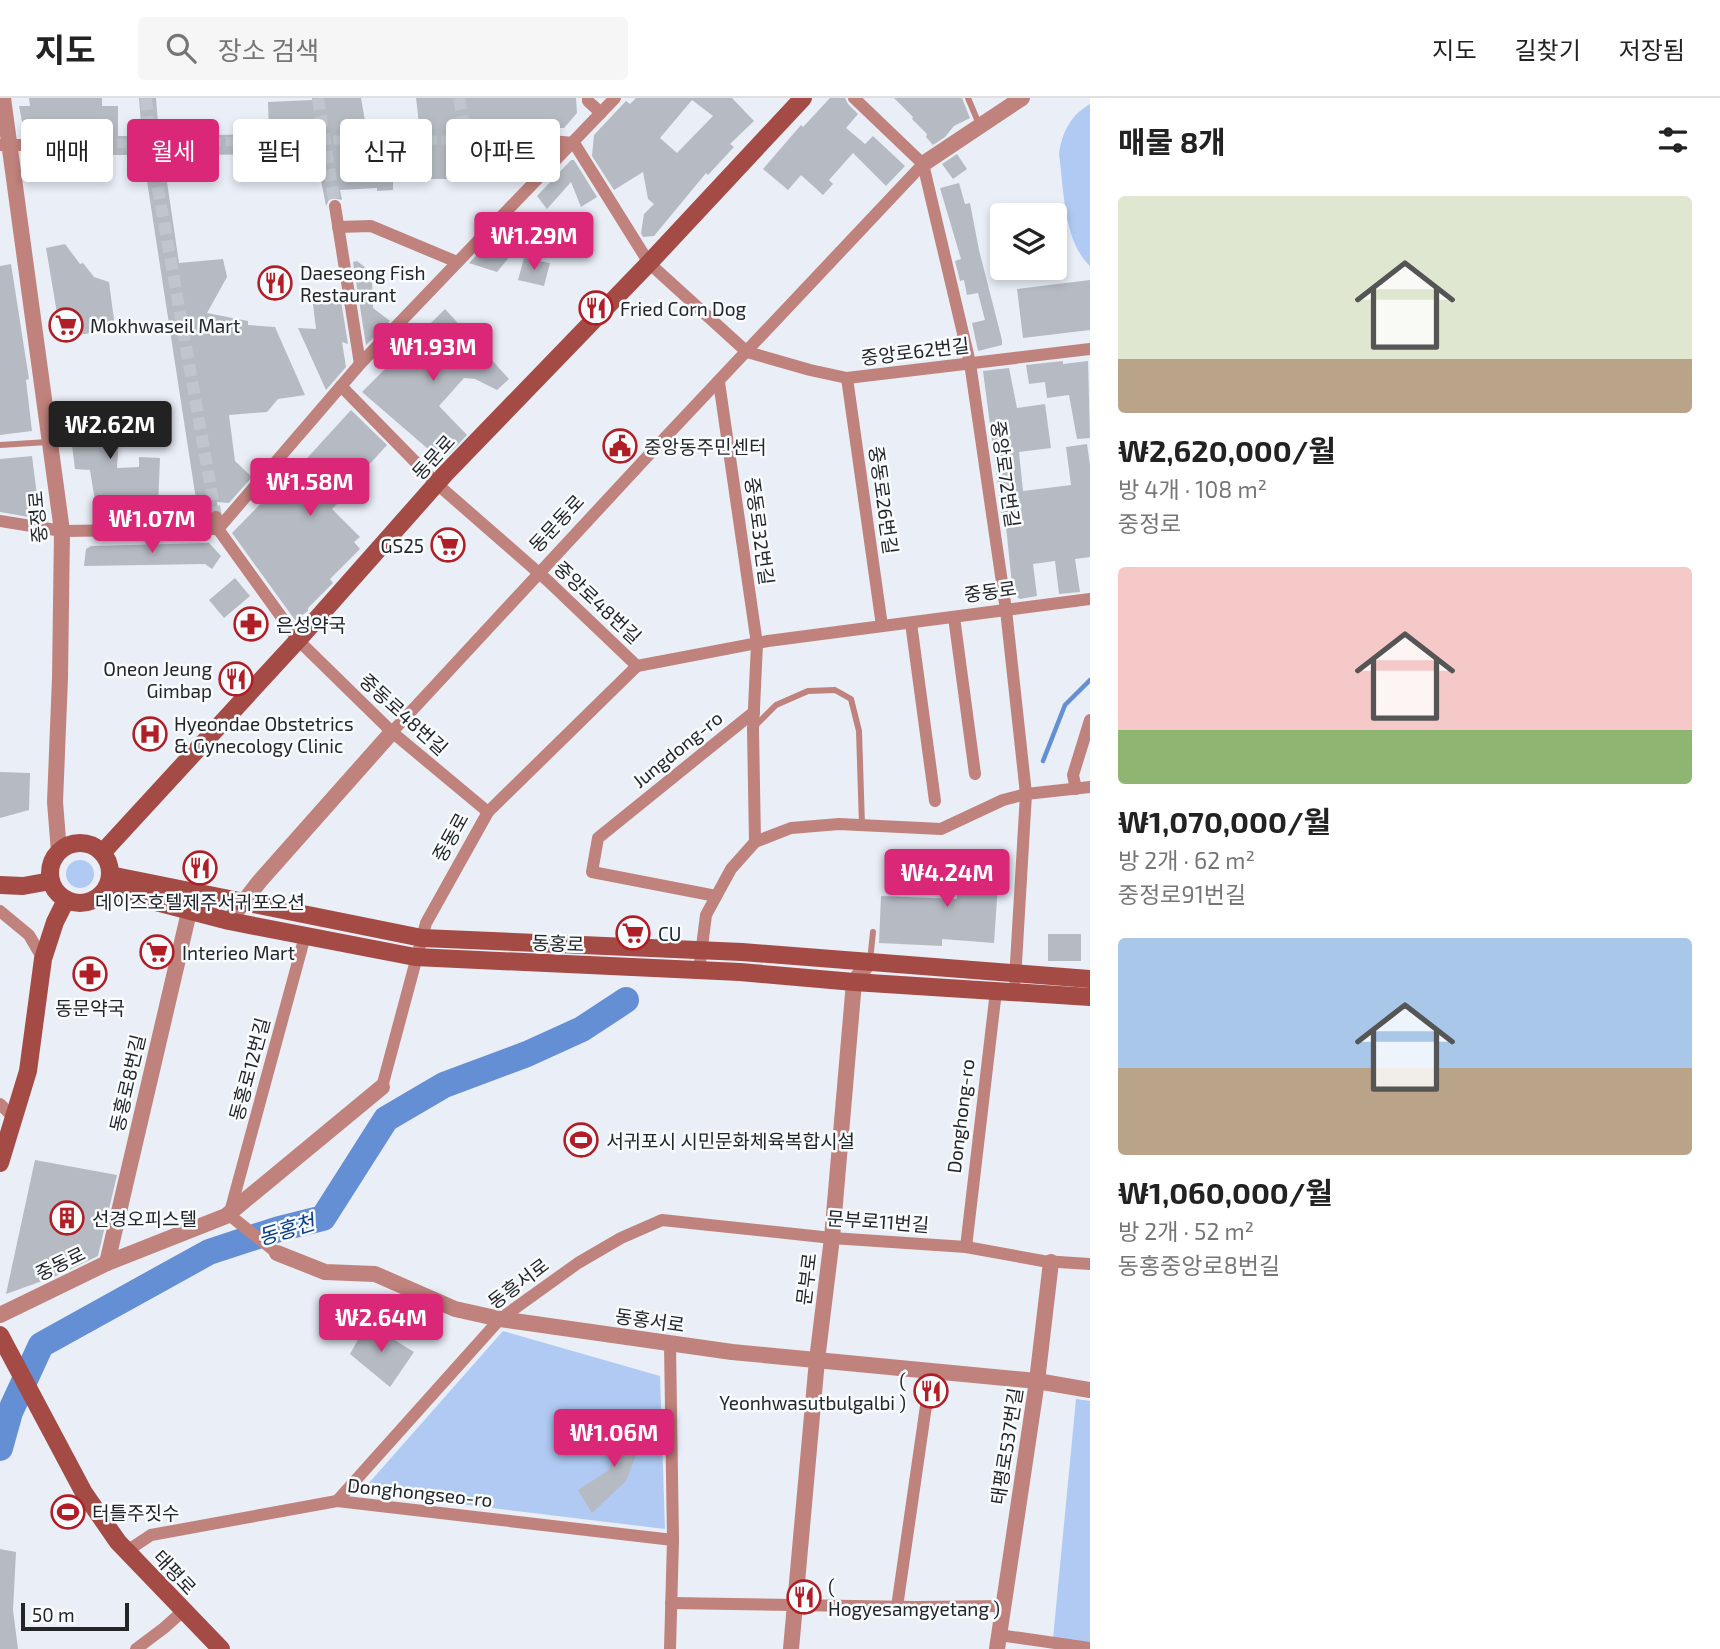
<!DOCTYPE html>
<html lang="ko">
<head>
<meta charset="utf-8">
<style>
	:root { --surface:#fff; --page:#f6f6f6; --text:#222; --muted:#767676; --line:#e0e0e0; --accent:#db2777 }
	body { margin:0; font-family:"Exo 2","Noto Sans KR",sans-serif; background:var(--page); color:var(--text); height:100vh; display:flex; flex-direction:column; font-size:26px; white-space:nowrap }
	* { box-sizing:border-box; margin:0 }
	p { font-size:23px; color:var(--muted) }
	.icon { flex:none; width:38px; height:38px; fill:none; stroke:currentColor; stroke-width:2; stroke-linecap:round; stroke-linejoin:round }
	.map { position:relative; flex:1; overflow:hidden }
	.sheet { display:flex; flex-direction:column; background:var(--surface); width:630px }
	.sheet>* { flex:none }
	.hud { position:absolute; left:21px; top:21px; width:665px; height:63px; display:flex; gap:14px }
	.fabs { position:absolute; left:990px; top:105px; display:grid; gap:14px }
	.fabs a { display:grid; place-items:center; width:77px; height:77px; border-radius:7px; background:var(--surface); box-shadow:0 4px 10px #0003; font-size:35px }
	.scale { position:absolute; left:21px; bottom:18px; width:108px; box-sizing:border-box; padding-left:7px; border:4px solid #232528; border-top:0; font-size:19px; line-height:24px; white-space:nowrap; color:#232528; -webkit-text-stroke:5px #f9fcff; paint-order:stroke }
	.price { position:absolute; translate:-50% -60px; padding:0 16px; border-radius:7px; background:var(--accent); color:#fff; font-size:23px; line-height:46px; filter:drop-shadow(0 2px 4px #0008) }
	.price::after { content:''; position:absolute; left:50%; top:42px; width:21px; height:16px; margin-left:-10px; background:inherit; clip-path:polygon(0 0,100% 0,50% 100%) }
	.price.active { background:#222; color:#fff }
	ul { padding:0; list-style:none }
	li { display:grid; align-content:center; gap:14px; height:371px; padding:0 28px }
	li span { display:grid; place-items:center; height:217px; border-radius:7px; color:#555 }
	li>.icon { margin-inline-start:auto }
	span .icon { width:126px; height:126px; fill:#fffc; stroke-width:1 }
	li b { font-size:30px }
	h2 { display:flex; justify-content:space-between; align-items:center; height:84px; padding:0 28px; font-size:30px }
	.tag { padding:0 24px; border-radius:7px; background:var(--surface); box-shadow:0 4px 10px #0003; font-size:24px; line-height:63px }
	.tag.active { background:var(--accent); color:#fff }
	header { display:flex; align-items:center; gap:42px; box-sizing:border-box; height:98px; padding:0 35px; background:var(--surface); border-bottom:2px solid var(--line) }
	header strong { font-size:33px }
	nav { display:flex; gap:38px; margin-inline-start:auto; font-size:24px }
	.search { width:490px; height:63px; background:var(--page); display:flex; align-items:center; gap:18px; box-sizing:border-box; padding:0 24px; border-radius:7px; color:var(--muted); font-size:26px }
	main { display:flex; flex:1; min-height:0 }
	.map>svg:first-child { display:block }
	.green { fill:#b0caf3 }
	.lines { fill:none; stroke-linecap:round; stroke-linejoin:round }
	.stream { stroke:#658fd5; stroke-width:4.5 }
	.river { stroke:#658fd5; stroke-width:26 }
	.building { fill:#b6bbc3; fill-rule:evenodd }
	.pedestrian-tunnel { stroke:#c1c6ce; stroke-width:9; stroke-dasharray:9 4.5; stroke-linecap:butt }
	.minor-tunnel { stroke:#c1c6ce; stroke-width:12; stroke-dasharray:12 6; stroke-linecap:butt }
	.service { stroke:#c0827c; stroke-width:6 }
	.minor { stroke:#c0827c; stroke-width:12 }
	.tertiary { stroke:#c0827c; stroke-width:16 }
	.secondary { stroke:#a44b46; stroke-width:18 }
	.labels { text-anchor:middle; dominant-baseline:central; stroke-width:5; stroke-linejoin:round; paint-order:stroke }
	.poi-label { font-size:19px; fill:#232528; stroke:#f9fcff; text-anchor:start }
	.street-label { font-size:19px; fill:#232528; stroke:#f9fcff }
	.water-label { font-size:21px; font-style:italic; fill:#0a3f90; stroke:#f9fcff }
</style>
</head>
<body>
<header>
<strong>지도</strong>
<div class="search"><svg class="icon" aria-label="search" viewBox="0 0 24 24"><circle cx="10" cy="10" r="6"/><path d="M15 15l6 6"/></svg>장소 검색</div>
<nav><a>지도</a><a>길찾기</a><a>저장됨</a></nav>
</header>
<main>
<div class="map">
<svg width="1090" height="1551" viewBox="0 0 1090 1551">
	<rect width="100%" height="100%" fill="#e9eef7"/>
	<g class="green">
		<path d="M1090 6V168C1063 143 1064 90 1059 56 1062 34 1071 17 1090 6Z"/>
		<circle cx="80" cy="776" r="14"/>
		<path d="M503 1233 660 1278 665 1431 361 1394Z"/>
		<path d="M1076 1301 1090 1303V1545L1053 1541Z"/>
	</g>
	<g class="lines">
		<path class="stream" d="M1043 663 1065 607 1090 582"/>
		<path class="river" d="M0 1350 10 1314 41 1247 209 1154 279 1131 323 1120 386 1021 444 987 527 956 582 931 626 902"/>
	</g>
	<g class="building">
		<path d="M29 0H102V8H118V38H142L139 0H156L159 38 269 36 268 4 312 2V0H361L367 34H420L416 0H576L577 15 564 30H537V33L531 37 529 42 533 49 537 51V55H473V81H421V84H393V92L377 93V90L340 92 342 102 333 100 329 102 326 108 316 56 163 57 179 165 223 161 227 179 207 215 248 223V227L275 229 305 297 278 301 267 314 229 317 235 363 252 379 229 405 217 404 218 411 210 413 207 420 199 421 143 57H73L70 78 38 75 29 57H25L32 46 25 39 19 8H30Z"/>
		<path d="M636 0H732L754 23 730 46 734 49 708 77 706 75 654 138 643 139 641 135 644 116 654 106 648 101 643 74 614 92 592 58 594 37 626 3 630 6ZM692 2 713 18 677 55 660 40Z"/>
		<path d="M830 0H845L848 6 858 16 846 30 865 46 873 38 905 68 886 88 853 55 829 82 833 86 823 97 801 77 788 92 763 71 801 27 803 29Z"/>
		<path d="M894 0H962L970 20 954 28 945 39 933 47 926 39 927 36 912 21 913 19Z"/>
		<path d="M957 56 967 71 953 81 942 66Z"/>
		<path d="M571 62H574L597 99 581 109 571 84 547 111 537 98Z"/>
		<path d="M959 85 965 106 970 105 979 152 1002 242V247L978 253 972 225 985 222 978 195 967 197 964 182 960 183 955 163 961 161 940 90Z"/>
		<path d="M498 135 512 146 505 156 511 157 497 174 469 165Z"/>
		<path d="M65 146 80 166 83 165 94 179 109 184 114 222 109 233 61 239 46 150Z"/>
		<path d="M524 160 550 165 544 188 518 182Z"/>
		<path d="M357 163 366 170V181L372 182 373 210 390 223 366 247 353 164Z"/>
		<path d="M11 166 29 281 26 282 32 333 0 337V168Z"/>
		<path d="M1090 182V232L1023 240 1017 191Z"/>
		<path d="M341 203 348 246 342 244 346 269 326 292 298 230 316 231 313 206Z"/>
		<path d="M445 211 509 281 497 292 475 281 464 280 439 308 467 337 442 363 362 294Z"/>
		<path d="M1063 263V266L1088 263 1090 340 1077 341 1069 297 1047 300 1045 284 1029 286 1026 267Z"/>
		<path d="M1009 270 1017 310 1045 306 1051 350 1019 354 1023 393 1071 387 1066 349 1087 346 1090 367V459L1075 461 1080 494 1059 496 1055 463 1033 466 1037 498 1020 501 1013 496 1005 419H1002L983 273Z"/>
		<path d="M116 303 119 339 117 370 139 369V359L160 360 158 409 120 408V422L104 423 97 416 90 372 75 371 67 307Z"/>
		<path d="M351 312 387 347 338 401 340 403 332 411 360 439 354 444 360 451 330 481 333 485 308 510V513L295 522 232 435 283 383 281 380 296 366 299 369Z"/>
		<path d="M32 358 40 421 0 414V361Z"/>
		<path d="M209 445 221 458 212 471 205 466 84 468 86 451 91 448Z"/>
		<path d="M235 480 250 498 224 520 209 502Z"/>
		<path d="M0 674 30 675 29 712 0 720Z"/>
		<path d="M960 754 1000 756 994 845 942 841V848L879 845 881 798 957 801Z"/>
		<rect x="1048" y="836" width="33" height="27"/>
		<path d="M35 1062 117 1077 98 1158 56 1178 6 1196Z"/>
		<path d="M367 1225 414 1254 390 1289 350 1256Z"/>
		<path d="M625 1324 645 1334 626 1383 592 1415 578 1392 609 1372Z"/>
		<path d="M0 1451 16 1454 13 1512 18 1551H0Z"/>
	</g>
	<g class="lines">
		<path class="pedestrian-tunnel" d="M23 47 324 42H538"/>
		<g class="minor-tunnel">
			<path d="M146 0 150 45 216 419"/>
			<path d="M318 0 335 108"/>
			<path d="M459 0 466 41"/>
		</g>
		<g class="service">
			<path d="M968 0 979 26"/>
			<path d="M0 347 48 344"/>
			<path d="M754 629 776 607 808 593 835 592 851 601 859 633 862 727"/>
			<path d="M870 863 873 834"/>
		</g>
		<g class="minor">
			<path d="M588 0V3L601 15"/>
			<path d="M854 0 923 66 970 265 1006 512 1026 696 1015 882"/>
			<path d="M538 42 574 45 649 165 747 254 810 272 847 280 1090 251"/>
			<path d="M0 47H23"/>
			<path d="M335 108 360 266"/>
			<path d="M338 129 371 128 457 164"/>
			<path d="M847 280 882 528"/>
			<path d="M719 284 757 546 753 631 755 744"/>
			<path d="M341 288 437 386 548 483 637 568"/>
			<path d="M216 419 218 431 298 542 392 634 488 714"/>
			<path d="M0 423 62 433 218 431 360 266 615 0"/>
			<path d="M954 519 975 676"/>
			<path d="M911 525 935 703"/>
			<path d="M392 634 658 347 923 66"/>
			<path d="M1076 691 1073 677 1090 622"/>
			<path d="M716 798 592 774 598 740 754 614"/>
			<path d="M0 813 29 837 43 861"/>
			<path d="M699 872 706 817 731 771 755 744 791 730 839 726 941 731 1003 702 1026 696 1090 689"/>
			<path d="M382 989 426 825 488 714 637 568 768 543 1090 501"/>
			<path d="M0 1006 14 1020"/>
			<path d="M230 1114 305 838"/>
			<path d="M228 1116 277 1155"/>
			<path d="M966 1149 996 893"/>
			<path d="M670 1246 673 1442 670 1551"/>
			<path d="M337 1403 500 1221 578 1165 621 1140 662 1122 832 1140 966 1149 1043 1163 1090 1166"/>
			<path d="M127 1453 151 1437 337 1403 673 1442"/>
			<path d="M671 1505 916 1509 1003 1508"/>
			<path d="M897 1509 931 1273"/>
			<path d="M999 1537 1090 1550"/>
			<path d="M136 1551 164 1530 183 1513"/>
		</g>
		<g class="tertiary">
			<path d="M3 0 62 433 60 580 55 704 59 754"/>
			<path d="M923 66 1022 0"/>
			<path d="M229 823 259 784 392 634"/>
			<path d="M277 1155 325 1174 375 1176 455 1211 500 1221 732 1254 1037 1283 1090 1292"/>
			<path d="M107 1165 189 814"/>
			<path d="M0 1217 107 1165 226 1118 382 989"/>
			<path d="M791 1551 817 1262 832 1140 854 884 869 864"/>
			<path d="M997 1551 1037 1283 1051 1164"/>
		</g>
		<g class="secondary">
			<circle cx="80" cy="775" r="30"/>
			<path d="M102 755 298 542 445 376 649 165 803 0"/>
			<path d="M110 777 422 840 742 854 1090 881"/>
			<path d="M0 787 23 788 51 783"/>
			<path d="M106 791 229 823 415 859 740 874 854 884 1090 899"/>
			<path d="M0 1065 28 973 43 861 55 824 66 802"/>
			<path d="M0 1237 84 1395 118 1444 221 1551"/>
		</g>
	</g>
	<defs>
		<symbol id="restaurant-ring" viewBox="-11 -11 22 22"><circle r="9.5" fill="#f9fcff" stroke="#b01f26" stroke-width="1.5"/><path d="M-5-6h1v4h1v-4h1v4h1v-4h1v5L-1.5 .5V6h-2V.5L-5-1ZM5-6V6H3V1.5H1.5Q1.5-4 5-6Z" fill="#b01f26"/></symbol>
		<symbol id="supermarket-ring" viewBox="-11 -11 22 22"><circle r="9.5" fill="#f9fcff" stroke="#b01f26" stroke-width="1.5"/><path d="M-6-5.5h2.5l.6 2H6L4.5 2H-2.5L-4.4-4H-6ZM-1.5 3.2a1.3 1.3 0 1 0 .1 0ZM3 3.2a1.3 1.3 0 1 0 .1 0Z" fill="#b01f26"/></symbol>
		<symbol id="civic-ring" viewBox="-11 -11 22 22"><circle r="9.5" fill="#f9fcff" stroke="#b01f26" stroke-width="1.5"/><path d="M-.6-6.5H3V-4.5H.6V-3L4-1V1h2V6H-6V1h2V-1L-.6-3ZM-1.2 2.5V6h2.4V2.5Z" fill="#b01f26"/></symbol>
		<symbol id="pharmacy-ring" viewBox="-11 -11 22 22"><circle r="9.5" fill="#f9fcff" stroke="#b01f26" stroke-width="1.5"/><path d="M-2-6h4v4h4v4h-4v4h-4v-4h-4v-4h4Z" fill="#b01f26"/></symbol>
		<symbol id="hospital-ring" viewBox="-11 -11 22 22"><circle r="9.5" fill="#f9fcff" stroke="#b01f26" stroke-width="1.5"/><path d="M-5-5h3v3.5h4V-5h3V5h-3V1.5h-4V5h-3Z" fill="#b01f26"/></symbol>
		<symbol id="stadium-ring" viewBox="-11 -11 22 22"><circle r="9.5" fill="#f9fcff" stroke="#b01f26" stroke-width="1.5"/><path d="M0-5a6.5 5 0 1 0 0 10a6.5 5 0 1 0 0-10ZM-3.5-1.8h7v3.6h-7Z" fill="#b01f26"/></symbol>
		<symbol id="building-ring" viewBox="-11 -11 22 22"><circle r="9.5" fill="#f9fcff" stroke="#b01f26" stroke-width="1.5"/><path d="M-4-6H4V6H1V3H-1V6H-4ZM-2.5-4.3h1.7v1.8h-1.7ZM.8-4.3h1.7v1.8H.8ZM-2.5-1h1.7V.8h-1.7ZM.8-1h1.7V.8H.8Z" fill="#b01f26"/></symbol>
	</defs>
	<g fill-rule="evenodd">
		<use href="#restaurant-ring" x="256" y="166" width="38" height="38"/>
		<use href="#restaurant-ring" x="577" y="191" width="38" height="38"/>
		<use href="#supermarket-ring" x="47" y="208" width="38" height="38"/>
		<use href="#civic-ring" x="601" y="329" width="38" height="38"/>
		<use href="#supermarket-ring" x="429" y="428" width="38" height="38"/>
		<use href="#pharmacy-ring" x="232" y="507" width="38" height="38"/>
		<use href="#restaurant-ring" x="217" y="562" width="38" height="38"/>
		<use href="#hospital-ring" x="131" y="617" width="38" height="38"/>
		<use href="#restaurant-ring" x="181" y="751" width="38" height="38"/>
		<use href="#supermarket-ring" x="614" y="816" width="38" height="38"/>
		<use href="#supermarket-ring" x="138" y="835" width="38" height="38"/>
		<use href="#pharmacy-ring" x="71" y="857" width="38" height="38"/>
		<use href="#stadium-ring" x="562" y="1023" width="38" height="38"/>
		<use href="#building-ring" x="48" y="1101" width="38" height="38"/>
		<use href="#restaurant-ring" x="912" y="1274" width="38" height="38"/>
		<use href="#stadium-ring" x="49" y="1395" width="38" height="38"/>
		<use href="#restaurant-ring" x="785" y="1480" width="38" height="38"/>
	</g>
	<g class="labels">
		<g class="poi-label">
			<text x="300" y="174">Daeseong Fish<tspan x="300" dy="22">Restaurant</tspan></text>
			<text x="620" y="210">Fried Corn Dog</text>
			<text x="90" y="227">Mokhwaseil Mart</text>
			<text x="644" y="348">중앙동주민센터</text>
			<text x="424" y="447" text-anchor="end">GS25</text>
			<text x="276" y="526">은성약국</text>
			<text x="212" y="570" text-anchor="end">Oneon Jeung<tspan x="212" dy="22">Gimbap</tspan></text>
			<text x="174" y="625">Hyeondae Obstetrics<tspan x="174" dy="22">&amp; Gynecology Clinic</tspan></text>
			<text x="200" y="803" text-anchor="middle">데이즈호텔제주서귀포오션</text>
			<text x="658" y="835">CU</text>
			<text x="182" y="854">Interieo Mart</text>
			<text x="90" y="909" text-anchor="middle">동문약국</text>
			<text x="606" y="1042">서귀포시 시민문화체육복합시설</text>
			<text x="92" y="1120">선경오피스텔</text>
			<text x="906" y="1282" text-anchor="end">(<tspan x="906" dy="22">Yeonhwasutbulgalbi )</tspan></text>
			<text x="92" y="1414">터틀주짓수</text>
			<text x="828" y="1488">(<tspan x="828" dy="22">Hogyesamgyetang )</tspan></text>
		</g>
		<g class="street-label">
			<text transform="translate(915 253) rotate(-7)">중앙로62번길</text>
			<text transform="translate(433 359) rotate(-48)">동문로</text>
			<text transform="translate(1006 376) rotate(82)">중앙로72번길</text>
			<text transform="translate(884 402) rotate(82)">중동로26번길</text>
			<text transform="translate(37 419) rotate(-95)">중정로</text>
			<text transform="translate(556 425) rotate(-47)">동문동로</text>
			<text transform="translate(760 433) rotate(82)">중동로32번길</text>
			<text transform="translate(990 493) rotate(-8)">중동로</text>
			<text transform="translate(598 504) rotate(43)">중앙로48번길</text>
			<text transform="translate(404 616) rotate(42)">중동로48번길</text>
			<text transform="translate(677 651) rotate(-39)">Jungdong-ro</text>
			<text transform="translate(450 739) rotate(-61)">중동로</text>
			<text transform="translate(558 845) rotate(2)">동홍로</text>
			<text transform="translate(249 971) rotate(-75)">동홍로12번길</text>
			<text transform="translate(127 985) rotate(-77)">동홍로8번길</text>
			<text transform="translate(960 1018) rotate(-83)">Donghong-ro</text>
			<text transform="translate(878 1123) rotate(4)">문부로11번길</text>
			<text transform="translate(60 1165) rotate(-26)">중동로</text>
			<text transform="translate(806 1181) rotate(-83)">문부로</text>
			<text transform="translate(518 1185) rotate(-37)">동흥서로</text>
			<text transform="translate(650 1222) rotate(8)">동홍서로</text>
			<text transform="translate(1006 1348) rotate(-81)">태평로537번길</text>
			<text transform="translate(420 1394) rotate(6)">Donghongseo-ro</text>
			<text transform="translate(175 1474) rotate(47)">태평로</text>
		</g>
		<g class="water-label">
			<text transform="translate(286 1131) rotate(-17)">동홍천</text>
		</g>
	</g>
</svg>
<div class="fabs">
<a><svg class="icon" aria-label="layers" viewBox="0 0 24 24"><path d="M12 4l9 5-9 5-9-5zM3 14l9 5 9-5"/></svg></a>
</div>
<div class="scale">50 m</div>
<b class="price" style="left:534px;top:174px">₩1.29M</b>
<b class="price" style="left:433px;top:285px">₩1.93M</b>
<b class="price active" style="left:110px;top:363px">₩2.62M</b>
<b class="price" style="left:310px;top:420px">₩1.58M</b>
<b class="price" style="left:152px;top:457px">₩1.07M</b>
<b class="price" style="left:947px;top:811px">₩4.24M</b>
<b class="price" style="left:381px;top:1256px">₩2.64M</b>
<b class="price" style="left:614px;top:1371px">₩1.06M</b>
<div class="hud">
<a class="tag">매매</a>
<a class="tag active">월세</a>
<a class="tag">필터</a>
<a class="tag">신규</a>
<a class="tag">아파트</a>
</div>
</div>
<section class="sheet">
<h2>매물 8개<svg class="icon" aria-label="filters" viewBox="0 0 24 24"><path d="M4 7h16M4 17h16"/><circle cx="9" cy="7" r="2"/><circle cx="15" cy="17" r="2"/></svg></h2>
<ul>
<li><span style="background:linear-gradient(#dfe7d0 75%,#b9a48a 0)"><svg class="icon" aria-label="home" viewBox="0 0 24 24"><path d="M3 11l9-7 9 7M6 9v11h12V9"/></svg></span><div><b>₩2,620,000/월</b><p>방 4개 · 108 m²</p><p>중정로</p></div></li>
<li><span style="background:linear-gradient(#f6c9c9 75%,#8fb573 0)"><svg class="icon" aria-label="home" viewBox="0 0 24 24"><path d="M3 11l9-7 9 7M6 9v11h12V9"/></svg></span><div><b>₩1,070,000/월</b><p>방 2개 · 62 m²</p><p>중정로91번길</p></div></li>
<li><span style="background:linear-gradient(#a9c7e8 60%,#b9a48a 0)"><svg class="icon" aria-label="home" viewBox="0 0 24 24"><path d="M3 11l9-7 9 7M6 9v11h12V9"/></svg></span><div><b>₩1,060,000/월</b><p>방 2개 · 52 m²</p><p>동홍중앙로8번길</p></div></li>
</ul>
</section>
</main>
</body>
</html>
